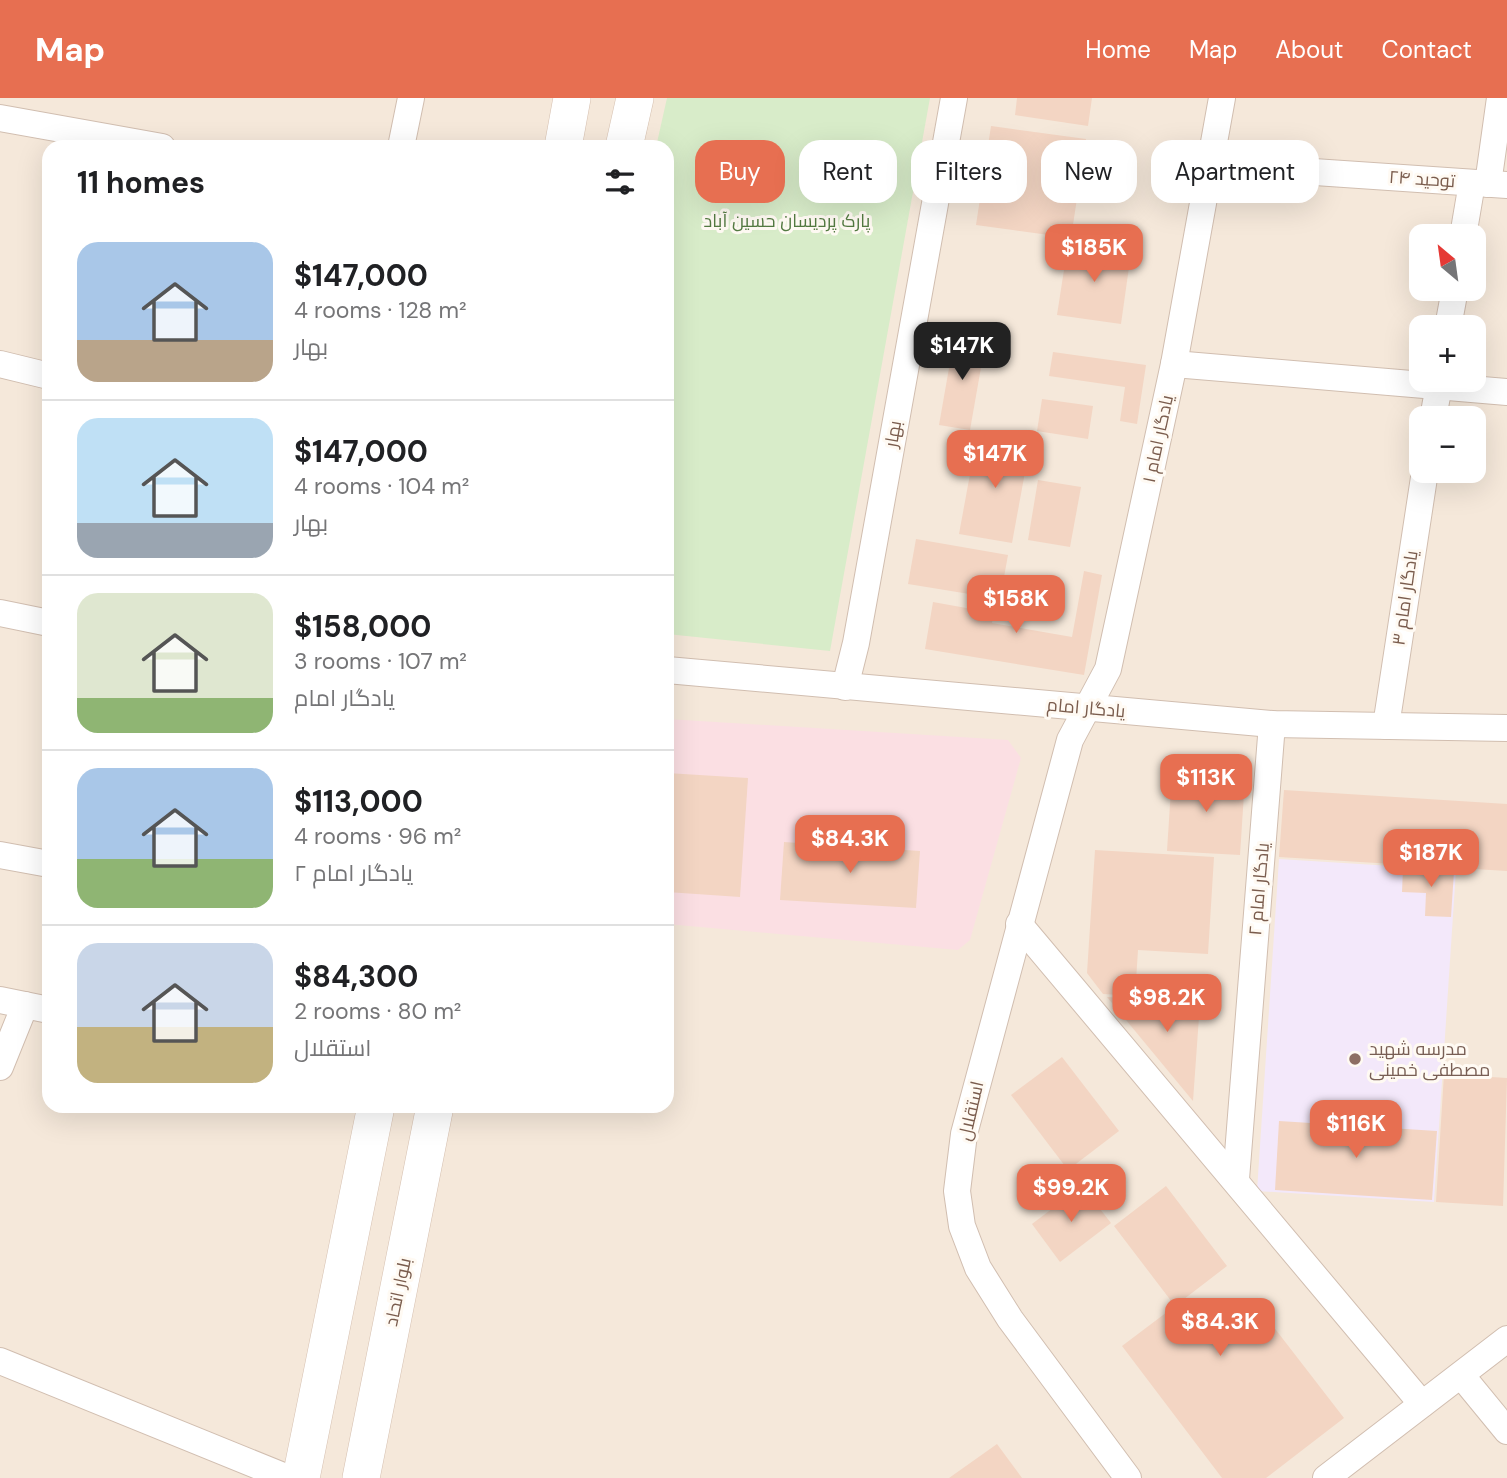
<!DOCTYPE html>
<html lang="en">
<head>
<meta charset="utf-8">
<style>
	:root { --surface:#fff; --page:#f2f2f2; --text:#202124; --muted:#757577; --line:#e0e0e0; --accent:#e76f51 }
	body { margin:0; font-family:"DM Sans",Cairo,sans-serif; background:var(--page); color:var(--text); height:100vh; display:flex; flex-direction:column; font-size:26px; white-space:nowrap }
	* { box-sizing:border-box; margin:0 }
	p { font-size:23px; color:var(--muted) }
	.icon { flex:none; width:38px; height:38px; fill:none; stroke:currentColor; stroke-width:2; stroke-linecap:round; stroke-linejoin:round }
	.map { position:relative; flex:1; overflow:hidden }
	.details { position:absolute; left:42px; top:42px; width:632px; height:973px; display:flex; flex-direction:column; background:var(--surface); border-radius:21px; box-shadow:0 7px 28px #0002 }
	.details>* { flex:none }
	.hud { position:absolute; left:695px; top:42px; width:665px; height:63px; display:flex; gap:14px }
	.needle { width:46px; rotate:331deg }
	.buttons { position:absolute; left:1409px; top:126px; display:grid; gap:14px }
	.buttons a { display:grid; place-items:center; width:77px; height:77px; border-radius:14px; background:var(--surface); box-shadow:0 7px 28px #0002; font-size:35px }
	.price { position:absolute; translate:-50% -60px; padding:0 16px; border-radius:14px; background:var(--accent); color:#fff; font-size:23px; line-height:46px; filter:drop-shadow(0 2px 4px #0008) }
	.price::after { content:''; position:absolute; left:50%; top:42px; width:21px; height:16px; margin-left:-10px; background:inherit; clip-path:polygon(0 0,100% 0,50% 100%) }
	.price.on { background:#222; color:#fff }
	ul { padding:0; list-style:none }
	li { display:flex; align-items:center; gap:21px; height:175px; padding:0 35px }
	li+li { border-top:2px solid var(--line) }
	li span { display:grid; place-items:center; flex:none; width:196px; height:140px; border-radius:21px; color:#555 }
	li>.icon { margin-inline-start:auto }
	span .icon { width:84px; height:84px; fill:#fffc; stroke-width:1 }
	li b { font-size:30px }
	h2 { display:flex; justify-content:space-between; align-items:center; height:84px; padding:0 35px; font-size:30px }
	.pill { padding:0 24px; border-radius:21px; background:var(--surface); box-shadow:0 7px 28px #0002; font-size:24px; line-height:63px }
	.pill.on { background:var(--accent); color:#fff }
	header { display:flex; align-items:center; gap:42px; box-sizing:border-box; height:98px; padding:0 35px; background:var(--accent); color:#fff }
	header strong { font-size:33px }
	nav { display:flex; gap:38px; margin-inline-start:auto; font-size:24px }
	.map>svg:first-child { display:block }
	.residential { fill:#f5e8da; fill-rule:evenodd }
	.education { fill:#f3e8fa }
	.medical { fill:#fbdfe3 }
	.green { fill:#d8ecc9 }
	.building { fill:#f3d5c3 }
	.lines { fill:none; stroke-linecap:round; stroke-linejoin:round }
	.street-casing { stroke:#d1beb0; stroke-width:28 }
	.secondary-casing { stroke:#d6c0b0; stroke-width:38 }
	.street { stroke:#fff; stroke-width:26 }
	.secondary { stroke:#fff; stroke-width:37 }
	.education-dot { fill:#8d6e63; stroke:#fffaf3; stroke-width:2.5 }
	.labels { text-anchor:middle; dominant-baseline:central; stroke-width:6; stroke-linejoin:round; paint-order:stroke }
	.street-label { font-size:18px; fill:#7a5c4d; stroke:#fffaf3 }
	.park-label { font-size:18px; fill:#537a41; stroke:#fffaf3 }
	.education-label { font-size:18px; fill:#785e54; stroke:#fffaf3; text-anchor:start }
</style>
</head>
<body>
<header>
<strong>Map</strong>
<nav><a>Home</a><a>Map</a><a>About</a><a>Contact</a></nav>
</header>
<div class="map">
<svg width="1507" height="1380" viewBox="0 0 1507 1380">
	<rect width="100%" height="100%" fill="#fdf6ec"/>
	<path class="residential" d="M0 0H1507V1380H0ZM49 49H667V1008H49ZM1421 138H1474V191H1421ZM1421 229H1474V282H1421ZM1421 320H1474V373H1421Z"/>
	<path class="education" d="M1279 761 1456 772 1434 1104 1257 1093Z"/>
	<path class="medical" d="M667 621 1008 642 1021 660 970 842 958 852 667 826Z"/>
	<path class="green" d="M667 0H930L830 553 667 536V49H656Z"/>
	<g class="building">
		<path d="M1017 0H1092L1088 28 1015 17Z"/>
		<path d="M991 28 1086 41 1071 140 976 127Z"/>
		<path d="M1068 146 1131 155 1121 226 1057 217Z"/>
		<path d="M955 236 986 241 970 332 939 327Z"/>
		<path d="M1053 254 1146 267 1137 326 1120 323 1125 289 1049 278Z"/>
		<path d="M1042 301 1093 308 1088 341 1037 333Z"/>
		<path d="M977 338 1030 347 1012 445 959 436Z"/>
		<path d="M1038 382 1081 389 1070 449 1028 442Z"/>
		<path d="M916 441 1008 457 1000 501 908 486Z"/>
		<path d="M1084 473 1102 477 1084 577 925 551 933 504 994 515 992 525 1072 539Z"/>
		<path d="M667 675 748 680 740 799 667 794Z"/>
		<path d="M1172 675 1245 680 1240 757 1167 753Z"/>
		<path d="M1284 692 1507 706V773L1279 759Z"/>
		<path d="M784 744 920 753 916 810 780 802Z"/>
		<path d="M1095 752 1214 759 1208 856 1138 852 1135 898 1103 896 1087 875Z"/>
		<path d="M1403 770 1454 773 1451 819 1425 818 1426 795 1402 794Z"/>
		<path d="M1107 899 1200 905 1193 1003Z"/>
		<path d="M1062 959 1119 1033 1068 1072 1011 997Z"/>
		<path d="M1444 976 1507 980 1503 1108 1436 1104Z"/>
		<path d="M1279 1023 1437 1033 1432 1102 1275 1092Z"/>
		<path d="M1082 1088 1111 1125 1060 1164 1032 1126Z"/>
		<path d="M1166 1088 1227 1168 1175 1208 1204 1246 1256 1206 1344 1320 1266 1380H1222L1122 1248 1175 1208 1114 1128Z"/>
		<path d="M997 1346 1022 1380H949Z"/>
	</g>
	<g class="lines">
		<defs>
			<g id="street">
				<path d="M0 20 162 49"/>
				<path d="M401 49 411 0"/>
				<path d="M1212 67 1507 87"/>
				<path d="M1488 86 1500 0"/>
				<path d="M1463 138 1472 85"/>
				<path d="M1448 229 1455 191"/>
				<path d="M0 266 49 278"/>
				<path d="M1174 266 1507 294"/>
				<path d="M1433 320 1440 282"/>
				<path d="M0 515 49 525"/>
				<path d="M667 572 1272 626 1507 630"/>
				<path d="M845 589 856 545 954 0"/>
				<path d="M1386 628 1425 373"/>
				<path d="M0 757 49 766"/>
				<path d="M1019 826 1422 1306"/>
				<path d="M0 902 49 912"/>
				<path d="M0 969 25 907"/>
				<path d="M1236 1081 1272 626"/>
				<path d="M0 1263 288 1380"/>
				<path d="M1461 1277 1507 1333"/>
				<path d="M1128 1380 1010 1221 978 1170 962 1128 957 1093 964 1036 1070 642 1108 571 1174 266 1222 0"/>
				<path d="M1326 1380 1507 1241"/>
			</g>
			<g id="secondary">
				<path d="M563 49 572 0"/>
				<path d="M624 49 635 0"/>
				<path d="M301 1380 376 1008"/>
				<path d="M361 1380 435 1008"/>
			</g>
		</defs>
		<use href="#street" class="street-casing"/>
		<use href="#secondary" class="secondary-casing"/>
		<use href="#street" class="street"/>
		<use href="#secondary" class="secondary"/>
	</g>
	<circle class="education-dot" cx="1355" cy="961" r="7"/>
	<g class="labels">
		<g class="street-label">
			<text transform="translate(1422 81) rotate(4)">توحید ۲۴</text>
			<text transform="translate(893 336) rotate(-80)">بهار</text>
			<text transform="translate(1158 341) rotate(-78)">یادگار امام ۱</text>
			<text transform="translate(1405 500) rotate(-82)">یادگار امام ۳</text>
			<text transform="translate(1086 610) rotate(5)">یادگار امام</text>
			<text transform="translate(1259 791) rotate(-85)">یادگار امام ۲</text>
			<text transform="translate(971 1013) rotate(-77)">استقلال</text>
			<text transform="translate(398 1194) rotate(-78)">بلوار اتحاد</text>
		</g>
		<g class="park-label">
			<text x="787" y="123">پارک پردیسان حسین آباد</text>
		</g>
		<g class="education-label">
			<text x="1369" y="951">مدرسه شهید<tspan x="1369" dy="21">مصطفی خمینی</tspan></text>
		</g>
	</g>
</svg>
<div class="buttons">
<a><svg class="needle" viewBox="-14 -14 28 28"><path d="M0-13l5 13h-10z" fill="#e53935"/><path d="M0 13l5-13h-10z" fill="#757577"/></svg></a>
<a>+</a>
<a>−</a>
</div>
<b class="price" style="left:1094px;top:186px">$185K</b>
<b class="price on" style="left:962px;top:284px">$147K</b>
<b class="price" style="left:995px;top:392px">$147K</b>
<b class="price" style="left:1016px;top:537px">$158K</b>
<b class="price" style="left:1206px;top:716px">$113K</b>
<b class="price" style="left:850px;top:777px">$84.3K</b>
<b class="price" style="left:1431px;top:791px">$187K</b>
<b class="price" style="left:1167px;top:936px">$98.2K</b>
<b class="price" style="left:1356px;top:1062px">$116K</b>
<b class="price" style="left:1071px;top:1126px">$99.2K</b>
<b class="price" style="left:1220px;top:1260px">$84.3K</b>
<div class="hud">
<a class="pill on">Buy</a>
<a class="pill">Rent</a>
<a class="pill">Filters</a>
<a class="pill">New</a>
<a class="pill">Apartment</a>
</div>
<section class="details">
<h2>11 homes<svg class="icon" aria-label="filters" viewBox="0 0 24 24"><path d="M4 7h16M4 17h16"/><circle cx="9" cy="7" r="2"/><circle cx="15" cy="17" r="2"/></svg></h2>
<ul>
<li><span style="background:linear-gradient(#a9c7e8 70%,#b9a48a 0)"><svg class="icon" aria-label="home" viewBox="0 0 24 24"><path d="M3 11l9-7 9 7M6 9v11h12V9"/></svg></span><div><b>$147,000</b><p>4 rooms · 128 m²</p><p>بهار</p></div></li>
<li><span style="background:linear-gradient(#bfe0f5 75%,#9aa5b1 0)"><svg class="icon" aria-label="home" viewBox="0 0 24 24"><path d="M3 11l9-7 9 7M6 9v11h12V9"/></svg></span><div><b>$147,000</b><p>4 rooms · 104 m²</p><p>بهار</p></div></li>
<li><span style="background:linear-gradient(#dfe7d0 75%,#8fb573 0)"><svg class="icon" aria-label="home" viewBox="0 0 24 24"><path d="M3 11l9-7 9 7M6 9v11h12V9"/></svg></span><div><b>$158,000</b><p>3 rooms · 107 m²</p><p>یادگار امام</p></div></li>
<li><span style="background:linear-gradient(#a9c7e8 65%,#8fb573 0)"><svg class="icon" aria-label="home" viewBox="0 0 24 24"><path d="M3 11l9-7 9 7M6 9v11h12V9"/></svg></span><div><b>$113,000</b><p>4 rooms · 96 m²</p><p>یادگار امام ۲</p></div></li>
<li><span style="background:linear-gradient(#c9d6e8 60%,#c2b280 0)"><svg class="icon" aria-label="home" viewBox="0 0 24 24"><path d="M3 11l9-7 9 7M6 9v11h12V9"/></svg></span><div><b>$84,300</b><p>2 rooms · 80 m²</p><p>استقلال</p></div></li>
</ul>
</section>
</div>
</body>
</html>
